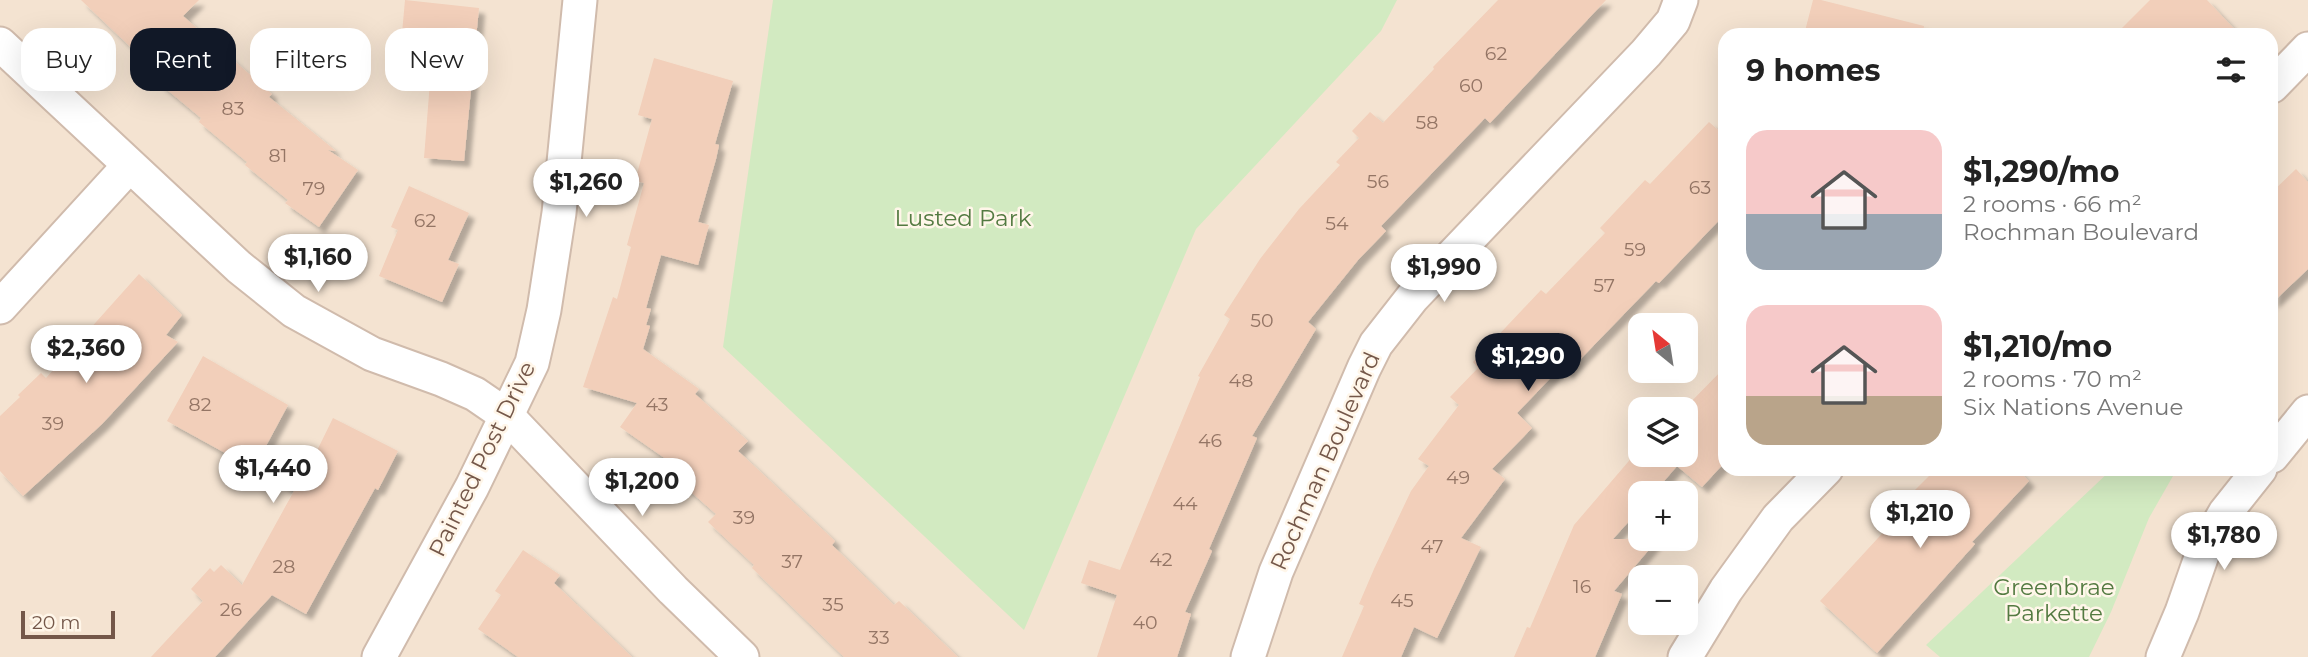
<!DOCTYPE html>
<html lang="en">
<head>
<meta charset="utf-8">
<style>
	:root { --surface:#fff; --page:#f2f2f2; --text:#222; --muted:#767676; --accent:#111827 }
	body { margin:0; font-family:Montserrat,sans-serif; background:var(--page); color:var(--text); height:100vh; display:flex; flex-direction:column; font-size:26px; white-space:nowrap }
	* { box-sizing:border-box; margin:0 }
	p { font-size:23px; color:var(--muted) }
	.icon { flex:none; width:38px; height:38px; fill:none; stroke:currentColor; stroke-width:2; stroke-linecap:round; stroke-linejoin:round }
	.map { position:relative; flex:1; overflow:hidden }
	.drawer { position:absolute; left:1718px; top:28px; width:560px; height:448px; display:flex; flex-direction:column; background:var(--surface); border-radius:21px; box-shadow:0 7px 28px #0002 }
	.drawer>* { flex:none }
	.top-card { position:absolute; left:21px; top:28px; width:665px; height:63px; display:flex; gap:14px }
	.needle { width:46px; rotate:330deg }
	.controls { position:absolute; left:1628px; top:313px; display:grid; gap:14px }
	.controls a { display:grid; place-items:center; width:70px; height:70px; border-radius:14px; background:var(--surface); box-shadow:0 7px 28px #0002; font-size:35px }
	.scale { position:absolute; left:21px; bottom:18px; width:94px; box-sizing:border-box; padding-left:7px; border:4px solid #745749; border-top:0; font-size:19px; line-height:24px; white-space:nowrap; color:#745749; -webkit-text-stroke:5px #fff6e9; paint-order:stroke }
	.price { position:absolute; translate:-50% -60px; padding:0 16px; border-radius:24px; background:#fff; color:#222; font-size:23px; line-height:46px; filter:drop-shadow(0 2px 4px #0008) }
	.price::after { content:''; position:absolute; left:50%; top:42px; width:21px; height:16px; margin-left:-10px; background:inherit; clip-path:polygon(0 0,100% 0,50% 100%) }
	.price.current { background:var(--accent); color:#fff }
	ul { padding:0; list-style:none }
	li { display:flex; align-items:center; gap:21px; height:175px; padding:0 28px }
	li span { display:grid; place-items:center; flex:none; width:196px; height:140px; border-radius:21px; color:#555 }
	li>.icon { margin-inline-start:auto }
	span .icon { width:84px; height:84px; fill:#fffc; stroke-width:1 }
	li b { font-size:30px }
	h2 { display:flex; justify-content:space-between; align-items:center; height:84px; padding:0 28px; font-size:30px }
	.chip { padding:0 24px; border-radius:21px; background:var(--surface); box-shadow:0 7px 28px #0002; font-size:24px; line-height:63px }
	.chip.current { background:var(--accent); color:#fff }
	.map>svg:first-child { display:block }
	.residential { fill:#f4e3d1; fill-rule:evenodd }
	.green { fill:#d2eac1 }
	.building { fill:#f2cfba; filter:url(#shadow) }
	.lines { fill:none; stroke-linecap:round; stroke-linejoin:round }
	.minor-casing { stroke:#d0bbac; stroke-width:37 }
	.minor { stroke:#fff; stroke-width:33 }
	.labels { text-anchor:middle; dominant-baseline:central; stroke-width:5; stroke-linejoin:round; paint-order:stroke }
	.number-label { font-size:19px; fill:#947565 }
	.park-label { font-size:23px; fill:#537a41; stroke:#fff6e9 }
	.street-label { font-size:23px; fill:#745749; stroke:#fff6e9 }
</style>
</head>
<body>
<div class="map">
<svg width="2308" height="657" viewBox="0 0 2308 657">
	<defs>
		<filter id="shadow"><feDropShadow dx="6" dy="6" stdDeviation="2" flood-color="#0004"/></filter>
	</defs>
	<rect width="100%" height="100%" fill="#fcf2e2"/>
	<path class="residential" d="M0 0H2308V657H0ZM1726 35H2272V469H1726ZM1640 326H1685V371H1640ZM1640 410H1685V455H1640ZM1640 494H1685V539H1640ZM1640 578H1685V623H1640Z"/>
	<g class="green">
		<path d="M773 0H1397L1381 31 1196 229 1024 630 723 347Z"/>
		<path d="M2112 469H2177L2149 518 2111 612 2089 657H1940L1926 645Z"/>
	</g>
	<g class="building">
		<path d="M81 0H199L183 16 272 94 269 97 336 151 328 150 358 170 319 227 285 203 288 200 245 165 247 162 199 122 201 118 154 79 159 74Z"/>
		<path d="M405 0 479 8 464 161 424 158 431 69 399 66Z"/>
		<path d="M1498 0H1606L1490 123 1485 118 1381 226 1386 231 1358 260 1308 322 1316 329 1252 436 1257 438 1209 549 1212 551 1185 612 1191 614 1177 657H1097L1117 595 1081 583 1089 560 1120 570 1200 377 1198 376 1230 319 1224 315 1260 259 1299 209 1340 165 1336 162 1359 138 1352 131 1370 112 1383 123 1434 69 1433 67Z"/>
		<path d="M1813 0H1821L1924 26 1923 35H1804Z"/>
		<path d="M2150 0H2207L2240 35H2115Z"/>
		<path d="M654 58 733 81 715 144 719 145 716 159 698 222 709 225 698 265 661 255 646 308 651 309 646 325 650 326 643 349 699 389 695 394 748 441 738 451 835 541 832 545 894 605 899 601 958 657H844L752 568 754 565 708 522 716 514 667 471 673 464 620 427 637 403 583 387 613 297 617 299 631 247 627 245 644 183 635 181 652 119 638 115Z"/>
		<path d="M1709 122 1726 137V213L1659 283 1656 281 1567 373 1561 367 1517 413 1532 428 1492 469 1505 479 1461 538 1481 547 1437 638 1414 627 1401 657H1342L1364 606 1359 604 1374 569 1411 491 1429 466 1418 459 1459 405 1450 397 1478 368 1473 362 1541 290 1546 294 1605 233 1600 228 1645 180 1650 184Z"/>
		<path d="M2296 169 2308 182V269L2272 303V192Z"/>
		<path d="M409 186 469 213 448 260 459 264 442 302 379 276 398 230 391 227Z"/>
		<path d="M139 274 182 315 166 335 178 342 102 424 23 496 0 471V416L20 397 18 395 41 373 46 378Z"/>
		<path d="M203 356 288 405 266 446 309 467 333 418 398 451 378 490 375 488 306 614 272 595 215 657H151L203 601 191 589 210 568 214 572 221 565 242 585 294 491 167 421Z"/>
		<path d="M1726 366V461L1702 487 1677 466 1653 494H1640V509L1613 539H1658L1614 591 1622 594 1595 657H1514L1527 627 1530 628 1574 525 1640 448V455H1685V410H1683Z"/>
		<path d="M1936 469H2017L2029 481 1972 542 1975 544 1877 653 1820 601 1901 513 1899 511 1912 497 1910 495Z"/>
		<path d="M523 550 560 575 554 583 632 657H518L478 629 501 595 495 591Z"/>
	</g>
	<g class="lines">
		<defs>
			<g id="minor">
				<path d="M0 44 239 267 294 311 372 354 441 379 475 394 507 416 673 590 742 657"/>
				<path d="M2272 86 2308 49"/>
				<path d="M0 307 129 166"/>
				<path d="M2272 456 2308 412"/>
				<path d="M379 657 472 487 532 363 544 310 559 213 580 0"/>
				<path d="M1248 657 1276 572 1364 368 1376 344 1412 298 1646 53 1673 21 1681 0"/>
				<path d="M1685 657 1726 590 1778 518 1826 469"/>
				<path d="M2163 657 2182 612 2203 552 2225 513 2260 469"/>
			</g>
		</defs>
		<use href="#minor" class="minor-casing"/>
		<use href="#minor" class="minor"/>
	</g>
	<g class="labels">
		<g class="number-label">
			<text x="1496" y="53">62</text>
			<text x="1471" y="85">60</text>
			<text x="233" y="108">83</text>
			<text x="1427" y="122">58</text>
			<text x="278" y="155">81</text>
			<text x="1378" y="181">56</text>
			<text x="1700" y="187">63</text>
			<text x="314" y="188">79</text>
			<text x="425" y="220">62</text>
			<text x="1337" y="223">54</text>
			<text x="1635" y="249">59</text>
			<text x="1604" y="285">57</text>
			<text x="1262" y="320">50</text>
			<text x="1241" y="380">48</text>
			<text x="200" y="404">82</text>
			<text x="657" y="404">43</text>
			<text x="53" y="423">39</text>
			<text x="1210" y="440">46</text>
			<text x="1458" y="477">49</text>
			<text x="1185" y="503">44</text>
			<text x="744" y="517">39</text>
			<text x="1432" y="546">47</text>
			<text x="1161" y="559">42</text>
			<text x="792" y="561">37</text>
			<text x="284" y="566">28</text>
			<text x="1582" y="586">16</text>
			<text x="1402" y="600">45</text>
			<text x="833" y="604">35</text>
			<text x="231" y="609">26</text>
			<text x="1145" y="622">40</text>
			<text x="879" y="637">33</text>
		</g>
		<g class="park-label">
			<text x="963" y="218">Lusted Park</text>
			<text x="2054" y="587">Greenbrae<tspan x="2054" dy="26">Parkette</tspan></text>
		</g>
		<g class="street-label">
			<text transform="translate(482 459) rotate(-64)">Painted Post Drive</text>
			<text transform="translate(1325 461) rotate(-66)">Rochman Boulevard</text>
		</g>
	</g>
</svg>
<div class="controls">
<a><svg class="needle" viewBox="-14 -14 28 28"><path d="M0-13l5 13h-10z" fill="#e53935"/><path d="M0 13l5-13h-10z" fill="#767676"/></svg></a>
<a><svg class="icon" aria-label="layers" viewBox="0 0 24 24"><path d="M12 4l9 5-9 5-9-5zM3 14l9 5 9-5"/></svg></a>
<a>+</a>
<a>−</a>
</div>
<div class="scale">20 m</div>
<b class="price" style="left:586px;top:219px">$1,260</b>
<b class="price" style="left:318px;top:294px">$1,160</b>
<b class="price" style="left:1444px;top:304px">$1,990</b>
<b class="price" style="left:86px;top:385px">$2,360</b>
<b class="price current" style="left:1528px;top:393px">$1,290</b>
<b class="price" style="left:273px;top:505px">$1,440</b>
<b class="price" style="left:642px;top:518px">$1,200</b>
<b class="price" style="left:1920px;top:550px">$1,210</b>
<b class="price" style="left:2224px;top:572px">$1,780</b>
<div class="top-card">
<a class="chip">Buy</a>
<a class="chip current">Rent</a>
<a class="chip">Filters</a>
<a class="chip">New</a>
</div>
<section class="drawer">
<h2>9 homes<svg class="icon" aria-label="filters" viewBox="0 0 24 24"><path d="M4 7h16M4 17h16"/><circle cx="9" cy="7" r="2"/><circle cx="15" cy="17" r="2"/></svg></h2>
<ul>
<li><span style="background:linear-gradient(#f6c9c9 60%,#9aa5b1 0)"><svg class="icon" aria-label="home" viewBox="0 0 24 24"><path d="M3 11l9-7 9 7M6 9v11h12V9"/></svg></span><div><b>$1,290/mo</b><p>2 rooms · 66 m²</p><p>Rochman Boulevard</p></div></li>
<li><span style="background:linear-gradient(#f6c9c9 65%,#b9a48a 0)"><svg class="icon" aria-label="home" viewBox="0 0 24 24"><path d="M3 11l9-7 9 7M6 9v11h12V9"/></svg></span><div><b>$1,210/mo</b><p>2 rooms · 70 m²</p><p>Six Nations Avenue</p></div></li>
</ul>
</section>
</div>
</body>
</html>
